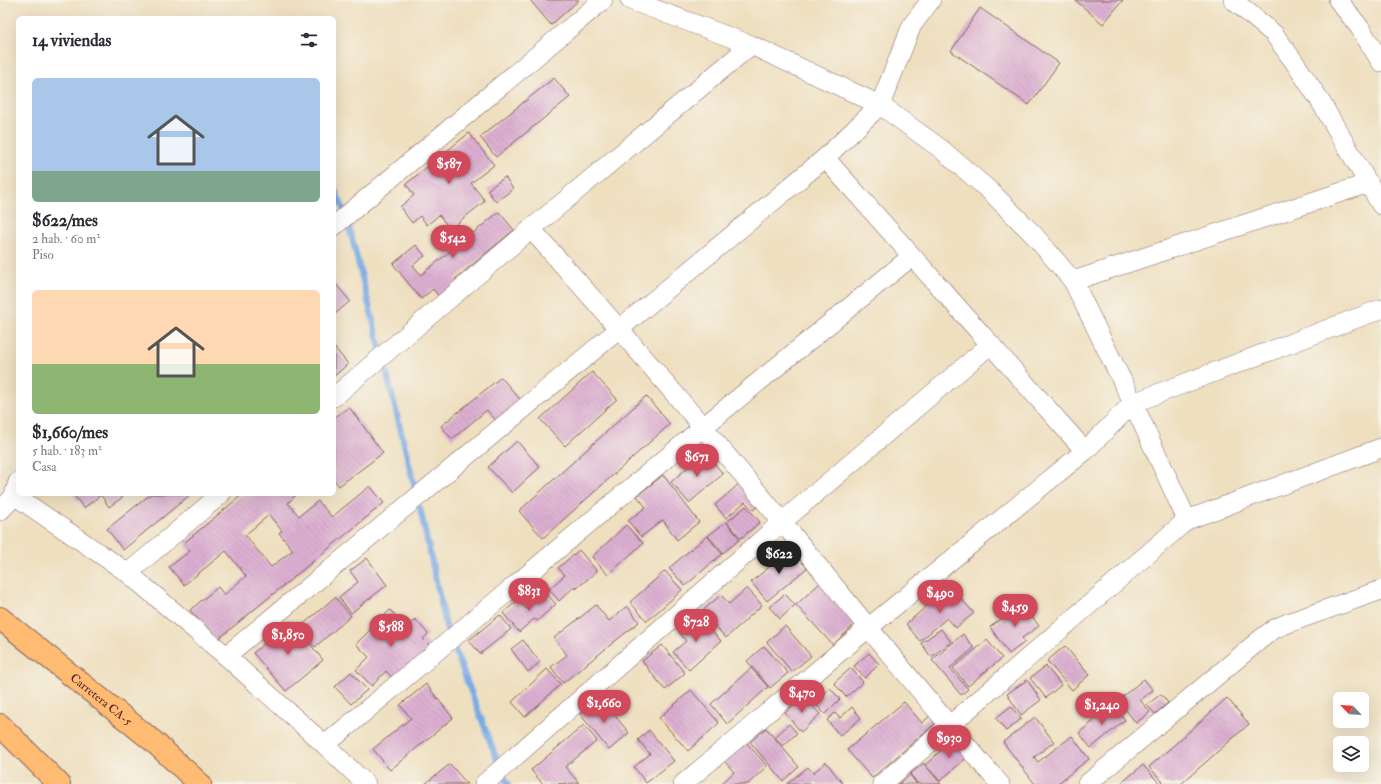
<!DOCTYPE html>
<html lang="es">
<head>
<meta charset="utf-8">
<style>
	:root { --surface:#fff; --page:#f2f2f3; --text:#2b2b33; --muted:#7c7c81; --accent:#d1495b }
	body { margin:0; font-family:"IM FELL Double Pica",serif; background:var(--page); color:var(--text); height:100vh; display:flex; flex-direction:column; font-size:15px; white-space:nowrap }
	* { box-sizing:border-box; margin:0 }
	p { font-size:13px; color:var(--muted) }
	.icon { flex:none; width:22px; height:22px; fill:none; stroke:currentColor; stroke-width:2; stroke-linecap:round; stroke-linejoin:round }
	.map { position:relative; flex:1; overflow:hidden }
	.side { position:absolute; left:16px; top:16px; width:320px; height:480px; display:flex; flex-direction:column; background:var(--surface); border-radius:6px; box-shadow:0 4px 16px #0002 }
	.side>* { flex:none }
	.needle { width:26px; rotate:295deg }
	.tools { position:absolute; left:1333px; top:692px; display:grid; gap:8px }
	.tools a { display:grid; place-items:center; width:36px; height:36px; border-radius:6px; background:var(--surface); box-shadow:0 4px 16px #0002; font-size:20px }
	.price { position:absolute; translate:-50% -34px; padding:0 9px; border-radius:14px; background:var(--accent); color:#fff; font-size:13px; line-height:26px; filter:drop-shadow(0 1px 2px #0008) }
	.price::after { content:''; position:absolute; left:50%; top:24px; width:12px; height:9px; margin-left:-6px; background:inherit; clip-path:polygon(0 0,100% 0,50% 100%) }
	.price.on { background:#222; color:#fff }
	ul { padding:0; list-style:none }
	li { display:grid; align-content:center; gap:8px; height:212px; padding:0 16px }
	li span { display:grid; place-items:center; height:124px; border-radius:6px; color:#555 }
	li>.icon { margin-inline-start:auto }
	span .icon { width:72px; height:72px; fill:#fffc; stroke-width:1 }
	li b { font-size:17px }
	h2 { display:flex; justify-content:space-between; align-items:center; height:48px; padding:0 16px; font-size:17px }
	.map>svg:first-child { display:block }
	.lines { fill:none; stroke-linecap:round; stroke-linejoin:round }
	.stream { stroke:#79aae4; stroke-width:6 }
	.building { fill:url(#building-back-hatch); fill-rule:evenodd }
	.minor-casing { stroke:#83625f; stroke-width:20 }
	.trunk-casing { stroke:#83625f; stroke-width:24 }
	.minor { stroke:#fff; stroke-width:19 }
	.trunk { stroke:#febb71; stroke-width:22 }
	.labels { text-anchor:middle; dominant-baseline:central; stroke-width:4; stroke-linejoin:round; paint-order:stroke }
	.street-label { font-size:12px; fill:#4a1f2b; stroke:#f7f3e8 }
</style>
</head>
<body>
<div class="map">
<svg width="1381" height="784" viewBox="0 0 1381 784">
	<defs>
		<pattern id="building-back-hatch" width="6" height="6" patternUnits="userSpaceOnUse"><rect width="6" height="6" fill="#dcafd1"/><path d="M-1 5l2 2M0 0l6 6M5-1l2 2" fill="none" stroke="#be96b4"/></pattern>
	</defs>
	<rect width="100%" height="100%" fill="#f7f3e8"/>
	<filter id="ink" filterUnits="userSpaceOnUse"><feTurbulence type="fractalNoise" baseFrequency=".025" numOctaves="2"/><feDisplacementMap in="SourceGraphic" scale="8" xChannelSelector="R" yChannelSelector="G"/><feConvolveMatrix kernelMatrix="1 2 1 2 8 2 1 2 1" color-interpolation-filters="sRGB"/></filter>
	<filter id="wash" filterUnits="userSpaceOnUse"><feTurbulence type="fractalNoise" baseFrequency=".012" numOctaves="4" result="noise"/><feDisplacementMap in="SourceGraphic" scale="16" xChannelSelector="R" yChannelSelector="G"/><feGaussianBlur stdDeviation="0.9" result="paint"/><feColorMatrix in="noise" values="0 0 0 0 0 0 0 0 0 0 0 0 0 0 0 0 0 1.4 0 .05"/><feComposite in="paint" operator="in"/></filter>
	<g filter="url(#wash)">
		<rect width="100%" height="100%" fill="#eedfbf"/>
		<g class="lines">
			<g class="stream">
				<path d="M334 188 343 208"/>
				<path d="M348 223 381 352"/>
				<path d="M385 366 416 493"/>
				<path d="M420 508 448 635"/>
				<path d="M455 650 499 765"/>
				<path d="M504 776 508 784"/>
			</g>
		</g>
		<g id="blocks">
			<g class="building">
				<path d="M530 0H579L551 25Z"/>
				<path d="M1075 0H1123L1103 24Z"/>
				<path d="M980 8 1059 63 1029 105 951 51Z"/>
				<path d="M554 78 570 97 496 157 480 137Z"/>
				<path d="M469 133 494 165 471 183 485 201 450 229 439 215 427 225 420 216 412 223 400 207 414 195 406 184Z"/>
				<path d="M505 177 513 189 496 202 487 190Z"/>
				<path d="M499 212 514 230 455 279 459 283 440 298 433 289 421 299 393 264 416 245 425 256 413 265 421 275Z"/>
				<path d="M334 282 350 301 334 315Z"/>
				<path d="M334 347 348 364 334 376Z"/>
				<path d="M592 372 617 399 565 446 540 419Z"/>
				<path d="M501 377 523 403 498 423 487 410 452 439 441 426Z"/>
				<path d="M646 396 670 424 543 538 519 511Z"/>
				<path d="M349 407 383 453 339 486 334 480V418Z"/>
				<path d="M517 441 540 467 512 493 488 467Z"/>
				<path d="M705 452 723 474 689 503 671 482Z"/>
				<path d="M663 475 699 522 677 540 663 520 641 537 628 521 646 507 637 496Z"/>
				<path d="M740 483 759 505 753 510 745 502 726 518 715 505Z"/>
				<path d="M370 486 384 503 216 641 190 610 218 587 224 595 246 576 226 551 184 585 169 567 190 551 184 543 243 494H297L288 503 299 516 318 501 332 517ZM269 515 282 531 279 533 293 550 271 567 245 535Z"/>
				<path d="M73 494H100L101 495 84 508Z"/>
				<path d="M102 494H120L123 497 109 507 101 495Z"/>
				<path d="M151 494H191L123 550 107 529Z"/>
				<path d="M746 506 760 522 741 538 727 522Z"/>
				<path d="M726 522 740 539 723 553 708 536Z"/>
				<path d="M626 525 643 543 608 575 592 557Z"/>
				<path d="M707 536 722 554 685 586 669 568Z"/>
				<path d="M791 549 807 568 767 601 751 582Z"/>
				<path d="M579 550 597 571 576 589 575 586 559 601 549 589 565 575 558 568Z"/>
				<path d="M367 558 387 585 351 613 339 597 358 582 350 571Z"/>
				<path d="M665 571 682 590 647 621 630 602Z"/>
				<path d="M822 581 858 621 833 645 796 605Z"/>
				<path d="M950 586 974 613 956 628 947 618 920 641 906 624Z"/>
				<path d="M747 588 762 605 726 638 702 611 721 595 729 604Z"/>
				<path d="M545 592 556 604 537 621 534 619 519 632 503 613 518 600 526 609Z"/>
				<path d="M785 594 795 605 780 619 769 607Z"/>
				<path d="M335 597 351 616 315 647 299 628Z"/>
				<path d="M1023 604 1039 626 1022 638 1025 642 1009 654 990 627Z"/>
				<path d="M596 605 609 621 627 606 639 622 563 683 551 667 567 655 554 638Z"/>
				<path d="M390 610 407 627 415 619 428 634 423 639 430 646 395 680 386 671 372 686 356 670 369 657 356 644Z"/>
				<path d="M500 615 511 629 480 654 469 640Z"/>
				<path d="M697 615 721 641 689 670 673 652 686 641 679 632Z"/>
				<path d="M291 621 323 660 286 691 253 653Z"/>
				<path d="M785 626 811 656 792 672 767 642Z"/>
				<path d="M941 629 951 642 931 657 921 643Z"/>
				<path d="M963 634 974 648 950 668 968 689 961 695 932 660Z"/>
				<path d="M523 640 540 662 528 672 511 649Z"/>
				<path d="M987 640 1002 658 968 686 953 668Z"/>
				<path d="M662 645 685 673 665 690 642 661Z"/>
				<path d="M764 646 788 673 770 688 747 661Z"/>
				<path d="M1065 646 1089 675 1072 690 1047 661Z"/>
				<path d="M869 653 879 664 865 678 854 666Z"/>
				<path d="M1046 666 1061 685 1046 698 1030 678Z"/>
				<path d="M751 668 768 687 727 724 711 704Z"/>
				<path d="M851 668 863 682 846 697 834 683Z"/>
				<path d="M547 669 561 684 525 717 512 702Z"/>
				<path d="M351 672 367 690 351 704 335 687Z"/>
				<path d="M1144 679 1153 690 1140 700 1150 712 1136 723 1118 700Z"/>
				<path d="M1027 680 1041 700 1021 715 1007 694Z"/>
				<path d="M426 684 453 718 390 770 373 749 411 718 400 705Z"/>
				<path d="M830 688 840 699 825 714 814 703Z"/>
				<path d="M691 690 719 723 688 751 659 718Z"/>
				<path d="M1161 694 1168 703 1155 714 1147 705Z"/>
				<path d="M804 696 820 714 801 732 785 713Z"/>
				<path d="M600 697 629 733 609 750 580 714Z"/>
				<path d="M1227 698 1249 724 1181 784H1165L1149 767Z"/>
				<path d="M904 702 922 723 932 714 938 721 872 778 847 750Z"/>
				<path d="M1113 705 1125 720 1091 748 1079 733Z"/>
				<path d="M1011 706 1021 719 1006 731 996 718Z"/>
				<path d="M852 707 861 718 840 736 827 720 835 713 840 718Z"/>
				<path d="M1035 717 1054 742 1034 757 1038 762 1072 736 1089 759 1057 784H1035L1003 742Z"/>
				<path d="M789 724 797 733 783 746 775 737Z"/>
				<path d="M584 725 597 741 565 767 579 783 543 784 531 770Z"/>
				<path d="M766 728 799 767 783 781 750 742Z"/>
				<path d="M649 730 674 761 646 783 634 767 650 754 638 740Z"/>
				<path d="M957 736 972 753 940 781 925 765Z"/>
				<path d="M746 742 767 766 748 784H721L734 772 724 761Z"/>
				<path d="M826 762 843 784H787L808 767 813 773Z"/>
				<path d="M924 763 925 765 941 784H918L910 774Z"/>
				<path d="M450 764 467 784H425Z"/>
				<path d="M1143 765 1160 784H1120Z"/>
				<path d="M910 775 917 784H899Z"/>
			</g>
		</g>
	</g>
	<g filter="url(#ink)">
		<use href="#blocks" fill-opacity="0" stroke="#83625f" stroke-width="1"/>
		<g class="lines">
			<defs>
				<g id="minor">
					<path d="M630 0 751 45 880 105 941 149 991 192 1033 234 1073 281 1133 403 1187 520"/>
					<path d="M1233 0 1274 34 1295 63 1319 99 1381 205"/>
					<path d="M1338 0 1360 28 1381 62"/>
					<path d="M825 158C911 256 999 353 1085 451"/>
					<path d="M334 226 603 0"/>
					<path d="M531 229C617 325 701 424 783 523 855 611 925 699 1000 784"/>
					<path d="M1073 281 1369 183"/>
					<path d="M334 397 531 229 751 45"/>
					<path d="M18 482 14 495 128 573 226 656 325 745 366 784"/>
					<path d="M0 511 18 492"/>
					<path d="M128 573 221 494"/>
					<path d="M226 656 825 158 880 105 912 25 931 0"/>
					<path d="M325 745 702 428 911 257"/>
					<path d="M484 784 782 522 991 344"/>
					<path d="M683 784 868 628 1085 451 1133 403 1381 309"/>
					<path d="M882 784 1187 520 1381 448"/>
					<path d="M1087 784 1262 638 1274 629 1288 623 1381 590"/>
				</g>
				<g id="trunk">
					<path id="s1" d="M0 618 153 741 200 784"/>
					<path d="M0 725 59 784"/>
				</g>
			</defs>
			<use href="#minor" class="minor-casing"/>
			<use href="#trunk" class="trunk-casing"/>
			<use href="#minor" class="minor"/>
			<use href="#trunk" class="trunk"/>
		</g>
	</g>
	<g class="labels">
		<g class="street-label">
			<text stroke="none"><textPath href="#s1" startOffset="130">Carretera CA-5</textPath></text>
		</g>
	</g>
</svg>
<div class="tools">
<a><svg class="needle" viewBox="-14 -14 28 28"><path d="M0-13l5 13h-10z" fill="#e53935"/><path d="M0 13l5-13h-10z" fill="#7c7c81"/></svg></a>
<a><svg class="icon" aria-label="layers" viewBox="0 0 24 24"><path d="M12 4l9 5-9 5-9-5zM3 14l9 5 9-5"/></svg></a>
</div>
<b class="price" style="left:449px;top:185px">$587</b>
<b class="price" style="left:453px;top:259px">$542</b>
<b class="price" style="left:697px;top:478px">$671</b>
<b class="price on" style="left:779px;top:575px">$622</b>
<b class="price" style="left:529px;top:612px">$831</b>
<b class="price" style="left:940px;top:614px">$490</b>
<b class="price" style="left:1015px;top:628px">$459</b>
<b class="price" style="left:696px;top:643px">$728</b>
<b class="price" style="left:391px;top:648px">$588</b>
<b class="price" style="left:288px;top:656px">$1,850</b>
<b class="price" style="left:802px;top:714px">$470</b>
<b class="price" style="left:604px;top:724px">$1,660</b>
<b class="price" style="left:1102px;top:726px">$1,240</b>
<b class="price" style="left:949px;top:759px">$930</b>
<section class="side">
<h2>14 viviendas<svg class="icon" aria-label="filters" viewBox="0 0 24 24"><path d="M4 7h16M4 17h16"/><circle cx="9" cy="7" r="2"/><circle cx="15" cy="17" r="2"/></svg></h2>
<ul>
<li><span style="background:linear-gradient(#a9c7e8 75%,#7fa58c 0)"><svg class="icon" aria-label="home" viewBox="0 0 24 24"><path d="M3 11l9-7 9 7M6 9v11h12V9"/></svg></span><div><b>$622/mes</b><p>2 hab. · 60 m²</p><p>Piso</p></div></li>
<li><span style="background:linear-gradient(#ffd9b3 60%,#8fb573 0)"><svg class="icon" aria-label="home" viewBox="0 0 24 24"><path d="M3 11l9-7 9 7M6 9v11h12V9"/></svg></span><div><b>$1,660/mes</b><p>5 hab. · 183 m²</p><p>Casa</p></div></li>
</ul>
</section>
</div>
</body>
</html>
